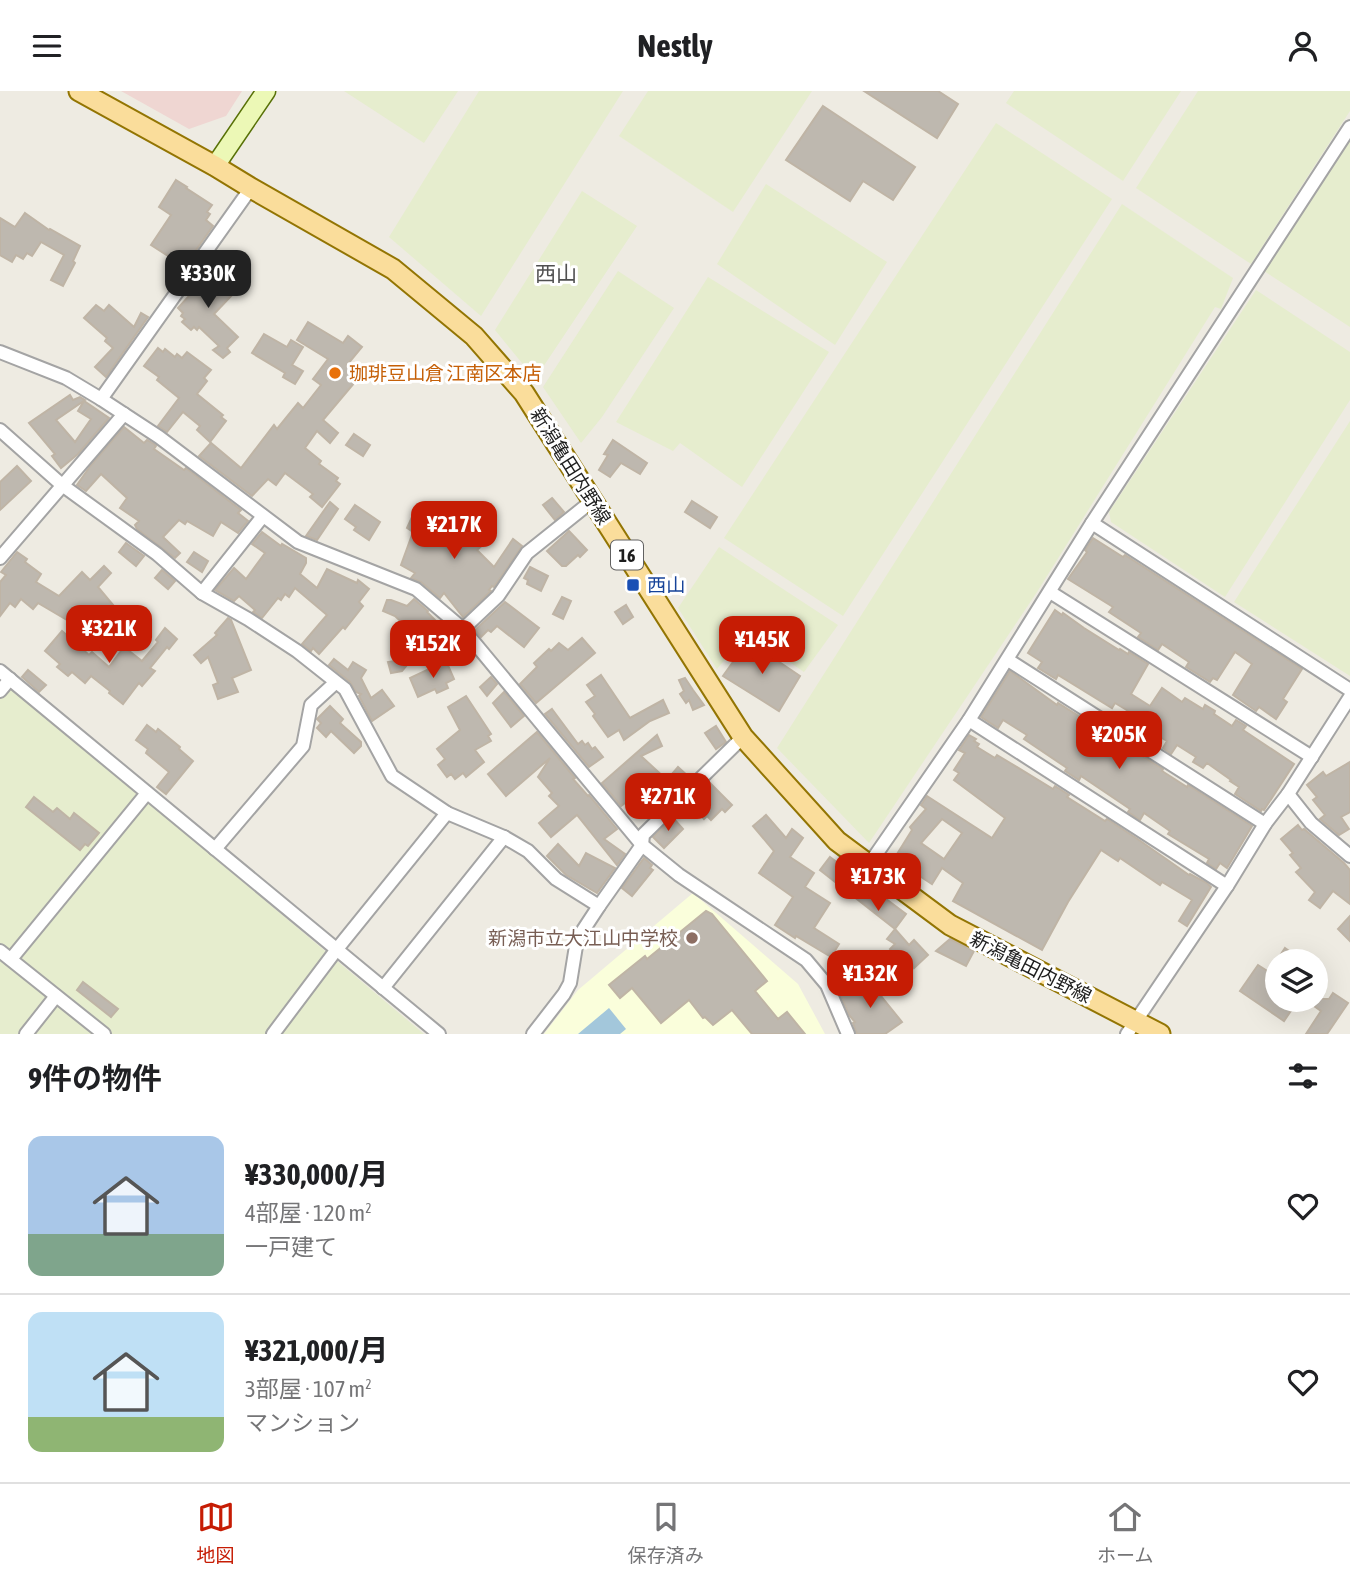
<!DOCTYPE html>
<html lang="ja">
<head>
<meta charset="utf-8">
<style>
	:root { --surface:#fff; --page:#f6f6f6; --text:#202124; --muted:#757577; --line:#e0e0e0; --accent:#c61c04 }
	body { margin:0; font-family:"Asap Condensed","Noto Sans JP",sans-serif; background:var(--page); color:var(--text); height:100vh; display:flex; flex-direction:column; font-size:26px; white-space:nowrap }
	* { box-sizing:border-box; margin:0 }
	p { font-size:23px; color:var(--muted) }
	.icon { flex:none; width:38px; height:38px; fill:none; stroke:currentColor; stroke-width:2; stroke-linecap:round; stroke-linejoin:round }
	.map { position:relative; height:943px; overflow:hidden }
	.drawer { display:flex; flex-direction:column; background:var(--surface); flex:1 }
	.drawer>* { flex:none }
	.tools { position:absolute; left:1265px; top:858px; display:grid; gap:14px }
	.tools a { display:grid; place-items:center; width:63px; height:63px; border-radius:50%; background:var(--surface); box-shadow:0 7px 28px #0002; font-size:35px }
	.price { position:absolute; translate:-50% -60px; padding:0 16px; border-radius:14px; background:var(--accent); color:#fff; font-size:23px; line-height:46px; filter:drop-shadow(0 2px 4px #0008) }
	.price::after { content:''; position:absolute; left:50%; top:42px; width:21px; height:16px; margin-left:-10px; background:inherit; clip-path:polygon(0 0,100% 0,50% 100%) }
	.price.current { background:#222; color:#fff }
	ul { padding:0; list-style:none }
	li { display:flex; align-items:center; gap:21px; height:175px; padding:0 28px }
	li+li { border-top:2px solid var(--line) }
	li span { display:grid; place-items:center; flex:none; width:196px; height:140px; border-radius:14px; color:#555 }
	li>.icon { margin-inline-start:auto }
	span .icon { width:84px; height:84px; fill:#fffc; stroke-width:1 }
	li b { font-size:30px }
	h2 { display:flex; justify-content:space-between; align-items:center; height:84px; padding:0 28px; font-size:30px }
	header { display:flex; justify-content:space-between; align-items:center; height:91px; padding:0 28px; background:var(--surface); font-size:32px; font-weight:700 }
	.tabs { display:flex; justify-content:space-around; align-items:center; height:98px; border-top:2px solid var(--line); background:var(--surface); font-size:19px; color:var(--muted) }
	.tabs a { display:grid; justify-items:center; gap:4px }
	.tabs .current { color:var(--accent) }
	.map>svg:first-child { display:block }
	.commercial { fill:#efd6d2 }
	.education { fill:#fafedb }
	.farmland { fill:#e6edce }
	.water { fill:#a3c7db }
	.building { fill:#beb8af; stroke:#bfb4a5; stroke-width:2; fill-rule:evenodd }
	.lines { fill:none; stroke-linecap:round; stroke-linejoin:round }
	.street-casing { stroke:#a4a4a4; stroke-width:16 }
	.secondary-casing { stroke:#587107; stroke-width:21 }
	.primary-casing { stroke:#937503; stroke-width:23 }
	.street { stroke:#fff; stroke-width:12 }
	.secondary { stroke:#ecf8b6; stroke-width:18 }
	.primary { stroke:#fadd9b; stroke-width:19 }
	.food-dot { fill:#e8710a; stroke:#fff; stroke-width:2.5 }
	.transit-dot { fill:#1a4fb4; stroke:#fff; stroke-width:2.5 }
	.education-dot { fill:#8d6e63; stroke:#fff; stroke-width:2.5 }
	.labels { text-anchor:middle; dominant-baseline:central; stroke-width:6; stroke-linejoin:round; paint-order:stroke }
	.shield { fill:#fff; stroke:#616161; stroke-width:2 }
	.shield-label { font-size:18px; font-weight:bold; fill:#1d1d1d }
	.food-label { font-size:19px; fill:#c56008; stroke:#fff; text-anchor:start }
	.street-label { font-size:19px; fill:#1d1d1d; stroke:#fff }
	.transit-label { font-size:19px; fill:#164399; stroke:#fff; text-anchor:start }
	.education-label { font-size:19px; fill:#785e54; stroke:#fff; text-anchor:end }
	.neighbourhood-label { font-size:21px; fill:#505050; stroke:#fff }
</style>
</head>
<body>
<header><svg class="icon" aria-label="menu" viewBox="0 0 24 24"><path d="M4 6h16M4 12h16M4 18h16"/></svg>Nestly<svg class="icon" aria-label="person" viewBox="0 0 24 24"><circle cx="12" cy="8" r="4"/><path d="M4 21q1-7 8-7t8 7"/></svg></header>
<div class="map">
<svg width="1350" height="943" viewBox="0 0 1350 943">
	<rect width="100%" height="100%" fill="#eeebe2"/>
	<path class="commercial" d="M121 0H242L226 25 189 38Z"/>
	<path class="education" d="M693 802 798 893 825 943H544L578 899Z"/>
	<g class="farmland">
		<path d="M344 0H458L424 52Z"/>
		<path d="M479 0H623L481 225 389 146Z"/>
		<path d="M648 0H812L733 121 619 45Z"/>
		<path d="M1014 0H1181L1123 90 1006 12Z"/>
		<path d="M1198 0H1350V20L1251 173 1136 97Z"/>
		<path d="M996 32 1112 108 843 525 724 447Z"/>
		<path d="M1350 47V236L1264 180Z"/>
		<path d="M766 93 887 171 835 254 717 173Z"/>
		<path d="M582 100 637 135 535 288 495 239Z"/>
		<path d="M1122 113 1233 187 1221 218 1215 216 1037 501 869 752 777 657Z"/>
		<path d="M618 180 674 217 602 326 581 352 543 296Z"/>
		<path d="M708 186 829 261 742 396 680 352 673 360 616 331Z"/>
		<path d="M1256 199 1350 261V309L1225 506 1111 431 1109 421Z"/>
		<path d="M1350 330V585L1234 511Z"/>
		<path d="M719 456 838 534 804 581 747 542 717 578 678 517Z"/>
		<path d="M0 587 424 943H0Z"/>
	</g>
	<path class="water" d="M609 917 626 938 620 943H578Z"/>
	<g class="building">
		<path d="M864 0H938L958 13 937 47Z"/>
		<path d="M823 15 915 76 893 109 863 90 850 110 786 69Z"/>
		<path d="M176 89 187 96 186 97 212 114 207 121 210 123 206 129 213 135 182 179 177 174 179 172 151 154 171 124 159 116Z"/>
		<path d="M25 122 49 139 50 138 80 155 73 170 75 172 63 195 51 189 64 164 41 151 32 165 27 162 23 168 16 164 12 171 0 164V127L15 136Z"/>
		<path d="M207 174 216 185 215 186 233 203 214 223 238 246 227 257 230 261 223 267 213 259 219 255 199 236 197 239 194 236 191 239 182 231 185 228 181 225 183 222 178 217 189 205 186 203Z"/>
		<path d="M96 214 104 220 109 214 134 236 141 222 148 226 106 286 95 276 113 257 105 250 107 247 84 227Z"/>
		<path d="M308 231 343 252 348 245 362 256 347 274 360 285 323 329 338 342 330 352 317 340 305 357 321 370 319 373 338 387 336 390 340 393 322 416 310 406 313 403 285 382 276 394 268 388 252 405 199 365 211 352 241 377 274 334 277 338 298 312 303 317 321 294 313 288 328 268 297 249Z"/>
		<path d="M264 243 287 256 291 249 303 256 292 274 303 280 295 293 283 286 285 282 252 262Z"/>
		<path d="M158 257 163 261 165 258 175 266 177 263 182 267 187 261 211 279 204 287 207 290 197 303 223 324 221 326 226 330 210 351 197 339 200 335 183 321 167 341 158 335 179 307 157 289 159 286 144 275Z"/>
		<path d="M70 304 73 309 80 306 85 309 56 329 75 351 91 328 78 320 84 310 109 327 78 363 61 377 52 365 55 363 29 332Z"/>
		<path d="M124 336 144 352 147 349 154 353 156 355 154 358 184 379 186 377 241 419 238 422 248 430 238 442 221 431 213 445 187 430 185 433 179 429 163 446 180 462 175 467 137 438 135 434 139 430 120 417 127 407 101 383 86 400 77 394 91 374Z"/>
		<path d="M354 343 370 354 363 365 346 354Z"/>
		<path d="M613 349 647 372 640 383 621 372 610 386 599 379 608 364 604 363Z"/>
		<path d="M17 375 31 390 0 419V391Z"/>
		<path d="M552 407 564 421 555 429 543 414Z"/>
		<path d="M692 410 717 426 710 437 685 421Z"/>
		<path d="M330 411 338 418 317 449 306 445Z"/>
		<path d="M355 414 380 431 369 449 354 439 356 436 345 428Z"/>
		<path d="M465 424 469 435 485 452 477 459 494 476 513 448 522 455 494 496 492 495 489 499 491 500 463 526 444 502 440 507 421 491 411 487 415 482 401 474 413 441 407 437 412 426 427 433 430 425 444 431Z"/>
		<path d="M569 440 587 459 580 466 578 464 566 475H562L547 460Z"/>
		<path d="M262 441 281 455 282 453 306 467V472L300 483 317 497 327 478 357 492 358 489 369 498 359 511 363 515 345 538 343 536 319 563 313 557 311 560 302 553 327 524 295 497 289 506 285 503 281 509 278 507 262 527 253 521 255 519 239 505 234 510 215 499 234 477 246 488 265 462 252 453Z"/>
		<path d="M1093 447 1123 466 1125 464 1302 578 1283 608 1287 611 1276 628 1259 616 1256 620 1233 604 1252 573 1235 561 1217 589 1213 587 1210 591 1186 576 1189 571 1162 553 1158 559 1138 546 1141 542 1109 521 1113 516 1068 488 1087 461 1085 459Z"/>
		<path d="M126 452 144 465 136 475 119 461Z"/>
		<path d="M17 461 27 468 25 471 41 483 36 491 59 505 82 481 90 489 104 475 111 482 98 496 118 520 98 537 79 515 67 529 38 512 33 518 21 508 15 516 10 512 0 525V491L6 484 1 481Z"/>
		<path d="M194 461 208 470 202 481 187 471Z"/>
		<path d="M530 476 548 485 541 500 527 493 528 489 524 487Z"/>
		<path d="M162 479 175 490 168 498 155 487Z"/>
		<path d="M562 506 571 510 563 528 553 523Z"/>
		<path d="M414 508 428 520 427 521 443 537 426 555 421 550 414 557 406 549 413 542 395 525 383 520 387 509H391L407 515Z"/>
		<path d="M505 511 539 537 524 556 497 535 491 541 488 539 481 546 475 539Z"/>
		<path d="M626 514 633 526 623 533 615 521Z"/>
		<path d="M1055 519 1062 524 1063 522 1084 537 1119 559 1120 558 1128 563 1129 561 1148 573 1131 603 1150 615 1162 597 1182 611 1185 607 1203 618 1205 614 1215 620 1214 623 1232 635 1236 629 1246 635 1243 639 1294 673 1264 719 1262 718 1261 720 1235 703 1239 696 1230 690 1231 689 1207 672 1203 677 1193 671 1196 666 1177 654 1171 663 1163 657 1167 650 1153 642 1155 639 1150 636V634L1125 618 1115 612 1112 617 1058 584 1056 588 1038 577 1042 571 1028 562Z"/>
		<path d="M228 527 231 529 251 579 232 587 238 601 218 608 213 594 218 592 208 566 201 572 194 564 217 544 215 542Z"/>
		<path d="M165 537 177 548 169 558 167 556 150 577 155 580 142 595 139 592 123 613 109 602 110 600 91 585 85 592 72 581 68 585 57 576 60 573 45 560 62 540 89 564 92 561 109 576 124 556 142 570 158 551 156 549Z"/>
		<path d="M582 547 595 562 536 612 520 593 537 576 534 572 549 558 551 560 559 552 568 559Z"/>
		<path d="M748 550 800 585 779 620 723 585Z"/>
		<path d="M404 561 407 574 402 580 391 582 388 571 395 570 393 563Z"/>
		<path d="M334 568 348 579 353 571 366 579 361 587 371 607 382 599 394 615 372 630 359 605 361 603 356 601 350 591 329 574Z"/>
		<path d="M446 570 454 588 446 592 448 597 437 602 435 598 418 606 410 587Z"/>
		<path d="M28 579 46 594 39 601 22 586Z"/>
		<path d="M1010 580 1057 614 1058 612 1163 678 1162 680 1187 696 1188 694 1252 735 1227 777 1220 772 1216 778 1207 772 1209 768 1168 743 1170 740 1144 722 1140 729 1128 721 1130 718 1081 685 1079 689 1065 680 1067 677 1024 648 1027 644 1003 629 998 637 981 626Z"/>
		<path d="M601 584 630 627 663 609 669 622 650 630 624 649 619 639 608 646 593 625 595 623 586 611 595 605 587 594Z"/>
		<path d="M491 586 497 593 487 605 480 596Z"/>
		<path d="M685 587 693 599 704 614 693 619 689 609 686 612 680 603 684 600 679 589Z"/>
		<path d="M504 601 524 625 511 636 493 612Z"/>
		<path d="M466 605 491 643 488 645 491 650 475 659 484 671 466 686 463 682 455 688 451 683 447 686 438 674 445 668 437 658 460 639 448 616Z"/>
		<path d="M330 615 343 628 340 632 361 651V655L354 662 331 640 326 646 317 637 321 632 317 628Z"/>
		<path d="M552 618 578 653 582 650 585 654 588 652 592 658 595 656 603 666 589 676 545 623Z"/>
		<path d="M147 634 156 641 158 638 180 656 179 658 193 670 166 703 157 696 169 681 146 662 148 658 136 649Z"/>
		<path d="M716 635 726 651 716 658 705 642Z"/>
		<path d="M537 641 575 687 573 688 588 705 589 704 617 738 604 748 625 763 617 774 577 724 551 746 539 732 559 715 549 705 552 702 538 686 550 667 506 705 488 683Z"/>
		<path d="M657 644 662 655 641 665 667 689 678 676 689 686 658 717 640 700 621 715 602 692Z"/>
		<path d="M969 644 976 648 974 650 979 653 977 656 995 667 997 664 1053 698 1055 695 1069 704 1067 706 1105 730 1107 728 1139 749 1189 784 1190 783 1207 792 1211 796 1187 835 1179 830 1192 809 1162 791 1160 794 1120 767 1118 770 1101 759 1068 811 1042 859 953 810 963 792 942 777 932 793 894 768 912 739 910 736 926 718 921 714 927 705 992 747 1005 727 954 689 959 682 954 679 965 662 959 659ZM942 728 962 742 944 768 921 752Z"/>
		<path d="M1350 671V721L1341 726 1349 738 1339 744 1320 728 1325 724 1313 709 1317 706 1307 694 1323 681 1326 685Z"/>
		<path d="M709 691 732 714 725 721 722 718 711 729 707 725 704 728 696 720 700 716 692 708Z"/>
		<path d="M34 706 53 721 57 717 70 728 74 722 99 742 88 755 85 753 80 759 26 716Z"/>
		<path d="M766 724 786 747 792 738 803 747 790 766 814 782 805 796 830 812 814 837 839 853 831 866 796 845 795 847 775 834 793 806 759 782 774 760 753 735Z"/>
		<path d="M673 727 683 738 664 757 653 746Z"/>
		<path d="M1298 734 1302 739 1304 738 1344 772 1350 779V813L1333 800 1320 817 1309 809 1315 801 1296 781 1301 777 1290 764 1293 762 1281 748Z"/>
		<path d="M558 753 579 775 586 762 615 777 597 802 566 784 547 765Z"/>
		<path d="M830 766 906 823 895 838 909 854 914 849 928 864 914 877 913 875 906 881 891 865 893 862 890 858 895 853 887 848 895 838 820 779Z"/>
		<path d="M644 767 652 774 650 777 653 779 632 805 622 797Z"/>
		<path d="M706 820 712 823 767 890 755 900 778 928 787 921 805 943H752L732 919 713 934 705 926 703 927 689 909 661 932 632 897 620 907 609 894 645 865 647 868Z"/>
		<path d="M1350 825V850L1338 838Z"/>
		<path d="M950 848 974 860 966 875 936 860Z"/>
		<path d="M1285 857 1303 870H1278V908H1299L1284 930 1240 900 1258 874 1269 881Z"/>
		<path d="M870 886 882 902 880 904 902 931 885 943H857L853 932 855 931 849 924 840 903 848 899 849 902Z"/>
		<path d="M83 891 118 918 111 926 77 899Z"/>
		<path d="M1333 902 1348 912 1327 943H1306L1321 920 1304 908H1329Z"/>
	</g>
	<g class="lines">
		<defs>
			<g id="street">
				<path d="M0 261 66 287 101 308 159 346 298 451 416 498 463 538 642 754 679 784 806 869 827 894 848 943"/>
				<path d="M101 308 251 97"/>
				<path d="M0 339 62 394 157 463 202 502 248 528 297 560 345 598 392 685 447 722 504 746 528 760 556 788 599 815"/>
				<path d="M1092 432 1350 599"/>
				<path d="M0 467 124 323"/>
				<path d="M1050 501 1312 666"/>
				<path d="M202 502 263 425"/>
				<path d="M463 538 498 505 527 462 592 410"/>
				<path d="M1008 569 1265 733"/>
				<path d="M0 580 439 943"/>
				<path d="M0 600 10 588"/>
				<path d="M969 629 1227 795"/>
				<path d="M1288 703 1311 732 1350 765"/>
				<path d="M215 758 303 655 311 614 335 592"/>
				<path d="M868 775 969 629 1092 432 1350 36"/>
				<path d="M0 860 104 943"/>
				<path d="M11 868 147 702"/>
				<path d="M383 897 504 746"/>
				<path d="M26 943 56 905"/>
				<path d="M273 943 337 858 447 722"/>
				<path d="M533 943 564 903 570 892 576 855 578 847 599 815 642 754 643 744 743 646"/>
				<path d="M1127 943 1227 795 1265 733 1288 703 1350 606"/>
			</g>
			<path id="secondary" d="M215 75 266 0"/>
			<path id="primary" d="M79 0 215 75 251 97 393 178 474 245 524 302 743 646 837 750 950 834 1160 943"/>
		</defs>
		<use href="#street" class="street-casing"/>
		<use href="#secondary" class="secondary-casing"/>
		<use href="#primary" class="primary-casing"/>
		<use href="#street" class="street"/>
		<use href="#secondary" class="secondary"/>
		<use href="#primary" class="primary"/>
	</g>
	<circle class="food-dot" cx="335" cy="282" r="7"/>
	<rect class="transit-dot" x="626" y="487" width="14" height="14" rx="3.5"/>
	<circle class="education-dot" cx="692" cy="847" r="7"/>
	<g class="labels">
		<rect class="shield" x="611" y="449.5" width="32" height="29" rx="5"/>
		<g class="shield-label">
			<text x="627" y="464">16</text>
		</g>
		<g class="food-label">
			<text x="349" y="282">珈琲豆山倉 江南区本店</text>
		</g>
		<g class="street-label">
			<text transform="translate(571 375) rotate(58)">新潟亀田内野線</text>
			<text transform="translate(1031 876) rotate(27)">新潟亀田内野線</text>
		</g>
		<g class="transit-label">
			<text x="647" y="494">西山</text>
		</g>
		<g class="education-label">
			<text x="678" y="847">新潟市立大江山中学校</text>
		</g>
		<g class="neighbourhood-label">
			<text x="556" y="182">西山</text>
		</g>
	</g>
</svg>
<div class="tools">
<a><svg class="icon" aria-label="layers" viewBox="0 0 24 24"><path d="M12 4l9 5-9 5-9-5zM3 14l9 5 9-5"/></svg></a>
</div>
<b class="price current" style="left:208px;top:219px">¥330K</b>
<b class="price" style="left:454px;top:470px">¥217K</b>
<b class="price" style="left:109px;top:574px">¥321K</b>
<b class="price" style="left:762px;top:585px">¥145K</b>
<b class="price" style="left:433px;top:589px">¥152K</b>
<b class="price" style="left:1119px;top:680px">¥205K</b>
<b class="price" style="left:668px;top:742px">¥271K</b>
<b class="price" style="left:878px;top:822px">¥173K</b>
<b class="price" style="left:870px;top:919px">¥132K</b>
</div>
<section class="drawer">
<h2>9件の物件<svg class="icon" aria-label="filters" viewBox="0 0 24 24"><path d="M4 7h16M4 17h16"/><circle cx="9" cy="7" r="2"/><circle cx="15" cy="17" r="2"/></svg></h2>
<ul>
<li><span style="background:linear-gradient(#a9c7e8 70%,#7fa58c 0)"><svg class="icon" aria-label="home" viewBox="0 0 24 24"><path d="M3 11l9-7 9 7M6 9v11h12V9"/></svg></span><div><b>¥330,000/月</b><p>4部屋 · 120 m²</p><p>一戸建て</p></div><svg class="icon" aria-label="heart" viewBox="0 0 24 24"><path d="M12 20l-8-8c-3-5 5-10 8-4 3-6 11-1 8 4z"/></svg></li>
<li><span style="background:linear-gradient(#bfe0f5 75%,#8fb573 0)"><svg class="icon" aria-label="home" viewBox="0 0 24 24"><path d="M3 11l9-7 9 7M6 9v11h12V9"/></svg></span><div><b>¥321,000/月</b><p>3部屋 · 107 m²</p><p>マンション</p></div><svg class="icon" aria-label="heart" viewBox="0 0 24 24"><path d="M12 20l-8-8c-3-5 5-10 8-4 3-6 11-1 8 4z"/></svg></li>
</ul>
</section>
<nav class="tabs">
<a class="current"><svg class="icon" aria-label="map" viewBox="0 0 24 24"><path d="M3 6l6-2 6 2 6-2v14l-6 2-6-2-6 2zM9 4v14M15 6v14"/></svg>地図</a>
<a><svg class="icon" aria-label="saved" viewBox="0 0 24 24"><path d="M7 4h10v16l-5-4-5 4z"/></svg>保存済み</a>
<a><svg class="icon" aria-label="home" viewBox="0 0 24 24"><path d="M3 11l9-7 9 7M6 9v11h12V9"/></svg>ホーム</a>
</nav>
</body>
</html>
